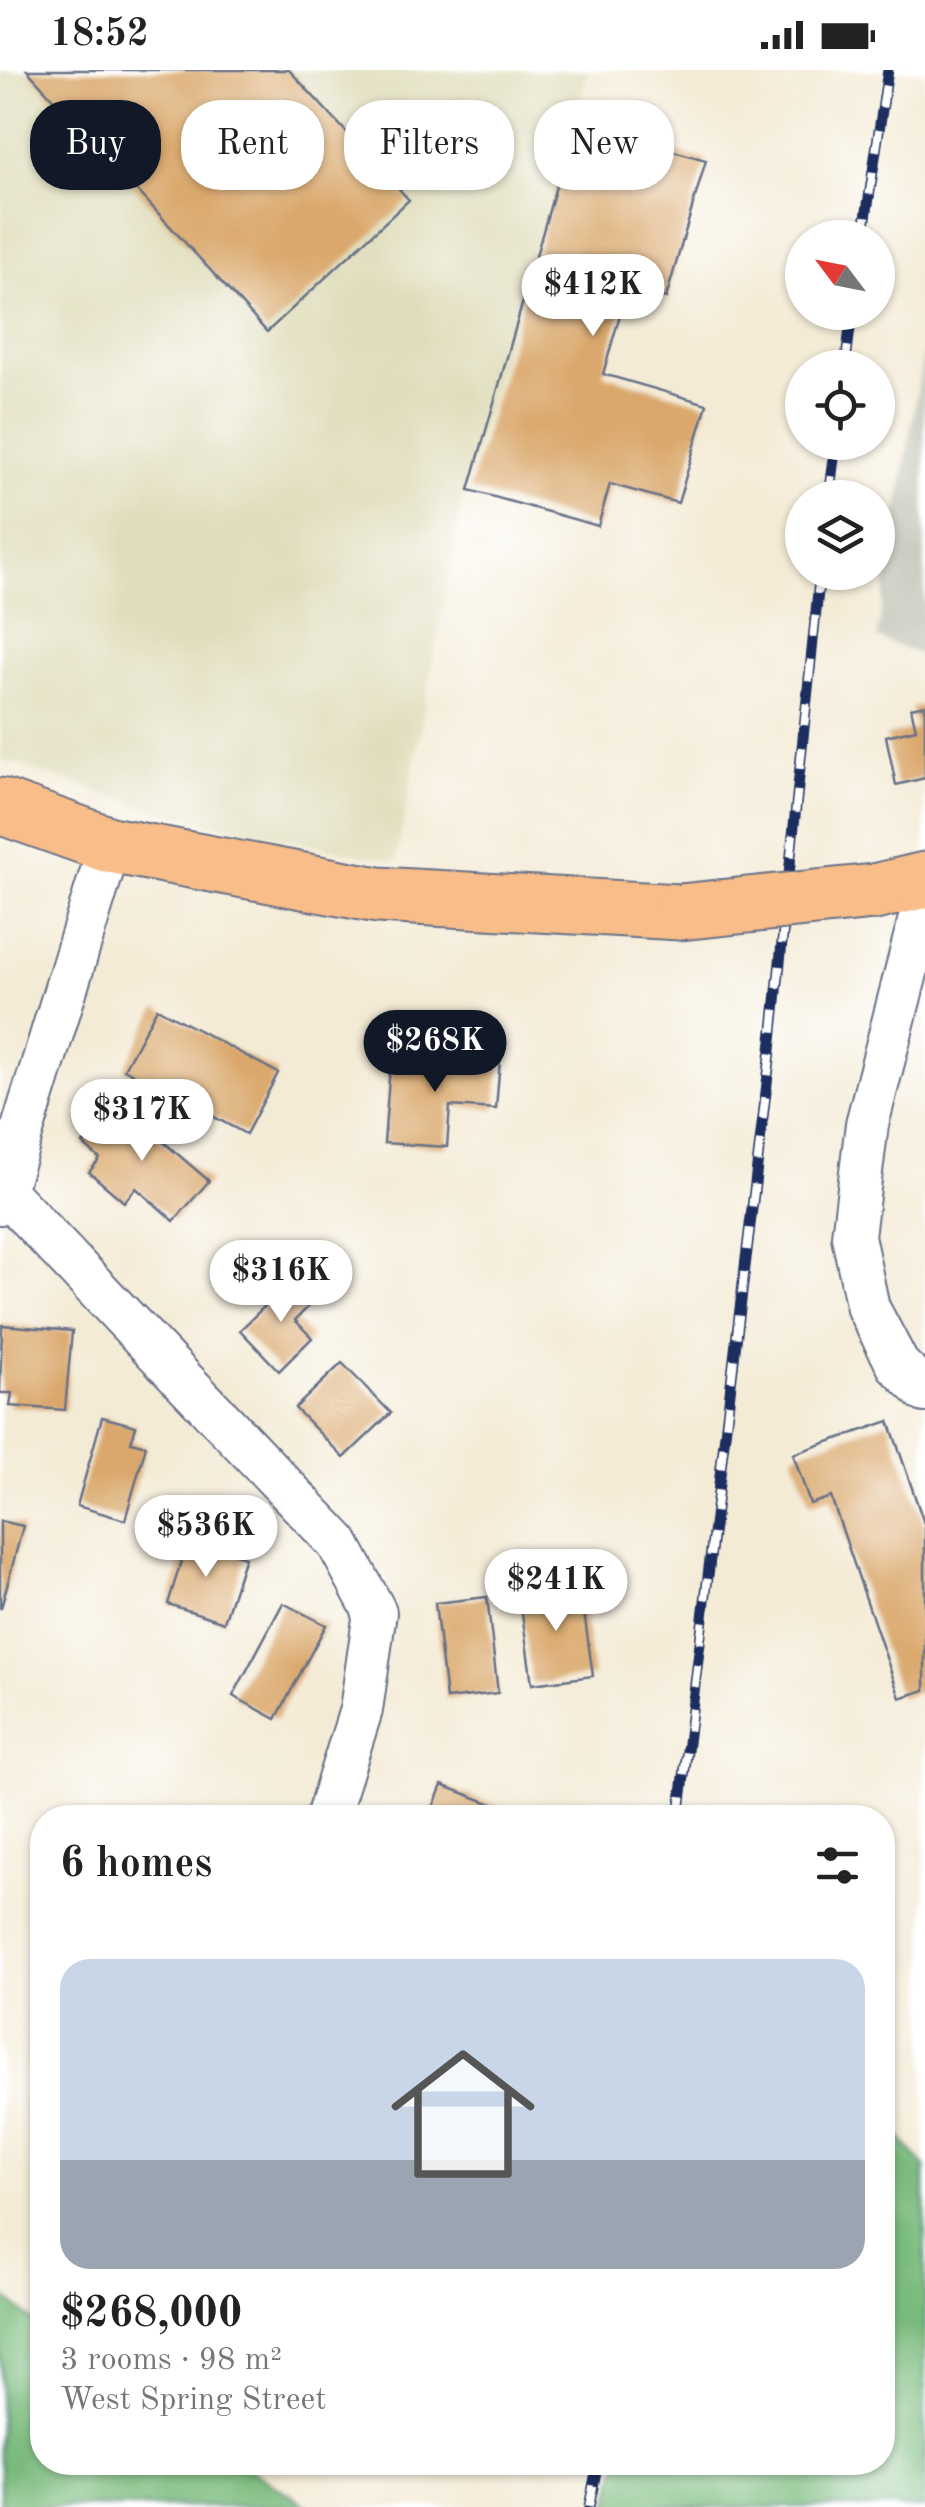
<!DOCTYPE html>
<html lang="en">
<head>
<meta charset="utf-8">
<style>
	:root { --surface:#fff; --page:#f2f2f2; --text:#222; --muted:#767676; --accent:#111827 }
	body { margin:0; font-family:"Old Standard TT",serif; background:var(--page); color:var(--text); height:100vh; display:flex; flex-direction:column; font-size:38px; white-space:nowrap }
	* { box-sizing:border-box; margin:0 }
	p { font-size:32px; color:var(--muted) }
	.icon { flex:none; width:55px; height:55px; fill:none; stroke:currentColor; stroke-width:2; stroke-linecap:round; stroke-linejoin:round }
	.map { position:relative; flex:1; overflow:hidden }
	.sheet { position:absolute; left:30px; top:1735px; width:865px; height:670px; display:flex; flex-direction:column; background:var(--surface); border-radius:40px; box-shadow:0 2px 8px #0004 }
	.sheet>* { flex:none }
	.guide { position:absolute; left:30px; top:30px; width:865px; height:90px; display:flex; gap:20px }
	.needle { width:65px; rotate:302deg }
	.tools { position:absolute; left:785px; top:150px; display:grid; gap:20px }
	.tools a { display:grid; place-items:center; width:110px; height:110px; border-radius:50%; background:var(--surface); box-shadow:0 2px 8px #0004; font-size:50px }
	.price { position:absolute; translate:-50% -85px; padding:0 22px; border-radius:35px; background:#fff; color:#222; font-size:32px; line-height:65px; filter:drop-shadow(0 2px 5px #0008) }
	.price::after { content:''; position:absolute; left:50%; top:60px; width:30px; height:22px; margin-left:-15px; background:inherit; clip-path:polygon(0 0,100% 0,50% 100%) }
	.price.active { background:var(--accent); color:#fff }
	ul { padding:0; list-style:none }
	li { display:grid; align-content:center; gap:20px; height:530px; padding:0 30px }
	li span { display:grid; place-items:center; height:310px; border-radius:30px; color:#555 }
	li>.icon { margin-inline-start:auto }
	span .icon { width:180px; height:180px; fill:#fffc; stroke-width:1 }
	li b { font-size:42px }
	h2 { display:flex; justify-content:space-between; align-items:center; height:120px; padding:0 30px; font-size:42px }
	.tag { padding:0 35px; border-radius:40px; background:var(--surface); box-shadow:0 2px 8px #0004; font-size:35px; line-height:90px }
	.tag.active { background:var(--accent); color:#fff }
	.status { display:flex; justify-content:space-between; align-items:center; height:70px; padding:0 50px; background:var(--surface); direction:ltr }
	.status svg { height:28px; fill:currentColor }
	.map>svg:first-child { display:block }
	.built { fill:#e0ddbb }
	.industrial { fill:#c4c6b9 }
	.forest { fill:#7abb7d; stroke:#4a756e; stroke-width:2.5 }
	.building { fill:#daa86c }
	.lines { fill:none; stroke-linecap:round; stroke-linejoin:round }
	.minor-casing { stroke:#677188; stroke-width:46 }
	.primary-casing { stroke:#677188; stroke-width:59 }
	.minor { stroke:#fff; stroke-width:42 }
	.primary { stroke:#f8bd89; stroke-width:55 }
	.rail-casing { stroke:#1b2f5e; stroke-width:11 }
	.rail { stroke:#fff; stroke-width:8; stroke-dasharray:22; stroke-linecap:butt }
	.primary-bridge-casing { stroke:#677188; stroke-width:59; stroke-linecap:butt }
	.primary-bridge { stroke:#f8bd89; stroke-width:55 }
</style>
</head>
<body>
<div class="status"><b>18:52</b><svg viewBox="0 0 49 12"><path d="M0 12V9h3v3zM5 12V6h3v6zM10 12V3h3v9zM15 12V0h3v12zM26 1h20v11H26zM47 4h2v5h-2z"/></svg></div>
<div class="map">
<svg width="925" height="2437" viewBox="0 0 925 2437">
	<rect width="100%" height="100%" fill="#fff"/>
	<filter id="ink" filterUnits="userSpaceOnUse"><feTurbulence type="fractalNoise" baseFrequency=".01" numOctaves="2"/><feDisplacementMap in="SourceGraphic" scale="20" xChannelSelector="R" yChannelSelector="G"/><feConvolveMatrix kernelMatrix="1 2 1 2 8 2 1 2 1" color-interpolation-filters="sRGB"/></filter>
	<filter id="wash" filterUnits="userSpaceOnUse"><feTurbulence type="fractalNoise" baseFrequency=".0048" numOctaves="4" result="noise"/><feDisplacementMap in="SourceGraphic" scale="40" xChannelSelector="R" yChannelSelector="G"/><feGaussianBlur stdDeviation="2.25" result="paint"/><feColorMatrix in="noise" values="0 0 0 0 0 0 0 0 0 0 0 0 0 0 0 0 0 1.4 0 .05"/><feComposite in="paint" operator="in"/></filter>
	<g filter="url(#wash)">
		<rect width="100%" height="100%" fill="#f4ebd6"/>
		<path class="built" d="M0 0H589L465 416 396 792 161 742 0 690Z"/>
		<path class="industrial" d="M925 272V582L923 586 877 568Z"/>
		<g class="forest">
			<path d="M883 2048 925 2097V2437H608L619 2393 882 2392Z"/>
			<path d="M0 2223 42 2259V2392L240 2393 309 2437H0Z"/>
		</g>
		<g id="blocks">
			<g class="building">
				<path d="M27 0H289L409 130 267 262Z"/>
				<path d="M574 53 706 90 666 228 628 217 603 304 707 334 678 433 610 414 598 456 469 420Z"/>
				<path d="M925 635V708L896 715 886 666 916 659 911 638Z"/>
				<path d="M157 938 278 1003 246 1064 124 999Z"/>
				<path d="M391 983 500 990 496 1039 450 1036 447 1077 384 1073Z"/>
				<path d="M118 1033 209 1111 174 1151 136 1118 124 1132 89 1102 100 1089 83 1074Z"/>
				<path d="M296 1206 317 1228 295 1250 312 1268 279 1301 240 1260Z"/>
				<path d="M2 1255 72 1261 65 1340 10 1336 12 1323H0Z"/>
				<path d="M342 1293 391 1343 344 1388 295 1338Z"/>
				<path d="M102 1347 136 1356 131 1372 146 1376 125 1450 77 1436Z"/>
				<path d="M889 1351 925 1456V1620L900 1628 831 1427 810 1434 793 1384Z"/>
				<path d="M0 1451 23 1456 1 1538H0Z"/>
				<path d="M188 1469 245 1487 224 1552 168 1534Z"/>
				<path d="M580 1514 593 1606 532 1614 519 1522Z"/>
				<path d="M487 1527 498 1623 446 1629 435 1533Z"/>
				<path d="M283 1533 326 1555 276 1649 233 1626Z"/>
				<path d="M442 1715 500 1737 496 1748H429Z"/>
			</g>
		</g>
	</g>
	<g filter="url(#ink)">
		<use href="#blocks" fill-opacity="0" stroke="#677188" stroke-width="2.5"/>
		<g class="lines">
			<defs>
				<g id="minor">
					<path d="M925 829 867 1054 853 1166 868 1238 898 1295 925 1321"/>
					<path d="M0 1117 338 1473 375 1542 361 1640 327 1748"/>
					<path d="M0 1133 110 775"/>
				</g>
				<g id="primary">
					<path d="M0 736 110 775 378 825 680 842"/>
					<path d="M874 822 925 810"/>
				</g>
			</defs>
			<use href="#minor" class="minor-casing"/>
			<use href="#primary" class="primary-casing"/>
			<use href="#minor" class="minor"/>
			<use href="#primary" class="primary"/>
			<defs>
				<g id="rail">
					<path d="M863 168 888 0"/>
					<path d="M845 298 852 242"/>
					<path d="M829 428 836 372"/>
					<path d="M679 1748 771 980 820 502"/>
					<path d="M589 2437 598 2392"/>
				</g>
			</defs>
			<use href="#rail" class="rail-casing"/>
			<use href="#rail" class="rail"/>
			<defs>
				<path id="primary-bridge" d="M680 842 874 822"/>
			</defs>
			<use href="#primary-bridge" class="primary-bridge-casing"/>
			<use href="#primary-bridge" class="primary-bridge"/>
		</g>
	</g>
</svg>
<div class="tools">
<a><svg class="needle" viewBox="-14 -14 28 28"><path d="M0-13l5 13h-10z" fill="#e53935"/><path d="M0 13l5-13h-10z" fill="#767676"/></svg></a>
<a><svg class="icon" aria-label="locate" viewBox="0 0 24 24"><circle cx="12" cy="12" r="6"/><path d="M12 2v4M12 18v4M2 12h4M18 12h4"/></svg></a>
<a><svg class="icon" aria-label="layers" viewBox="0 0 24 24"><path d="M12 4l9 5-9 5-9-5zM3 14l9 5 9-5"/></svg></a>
</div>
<b class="price" style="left:593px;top:269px">$412K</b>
<b class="price active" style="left:435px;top:1025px">$268K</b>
<b class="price" style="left:142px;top:1094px">$317K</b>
<b class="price" style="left:281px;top:1255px">$316K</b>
<b class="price" style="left:206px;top:1510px">$536K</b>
<b class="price" style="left:556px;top:1564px">$241K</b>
<div class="guide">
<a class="tag active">Buy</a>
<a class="tag">Rent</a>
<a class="tag">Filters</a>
<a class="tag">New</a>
</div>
<section class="sheet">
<h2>6 homes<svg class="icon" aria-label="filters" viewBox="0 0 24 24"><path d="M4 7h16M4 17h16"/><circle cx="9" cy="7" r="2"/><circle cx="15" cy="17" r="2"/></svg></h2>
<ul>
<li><span style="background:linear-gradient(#c9d6e8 65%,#9aa5b1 0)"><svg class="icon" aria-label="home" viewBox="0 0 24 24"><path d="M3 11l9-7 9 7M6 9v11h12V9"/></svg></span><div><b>$268,000</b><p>3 rooms · 98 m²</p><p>West Spring Street</p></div></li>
</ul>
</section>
</div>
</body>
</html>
